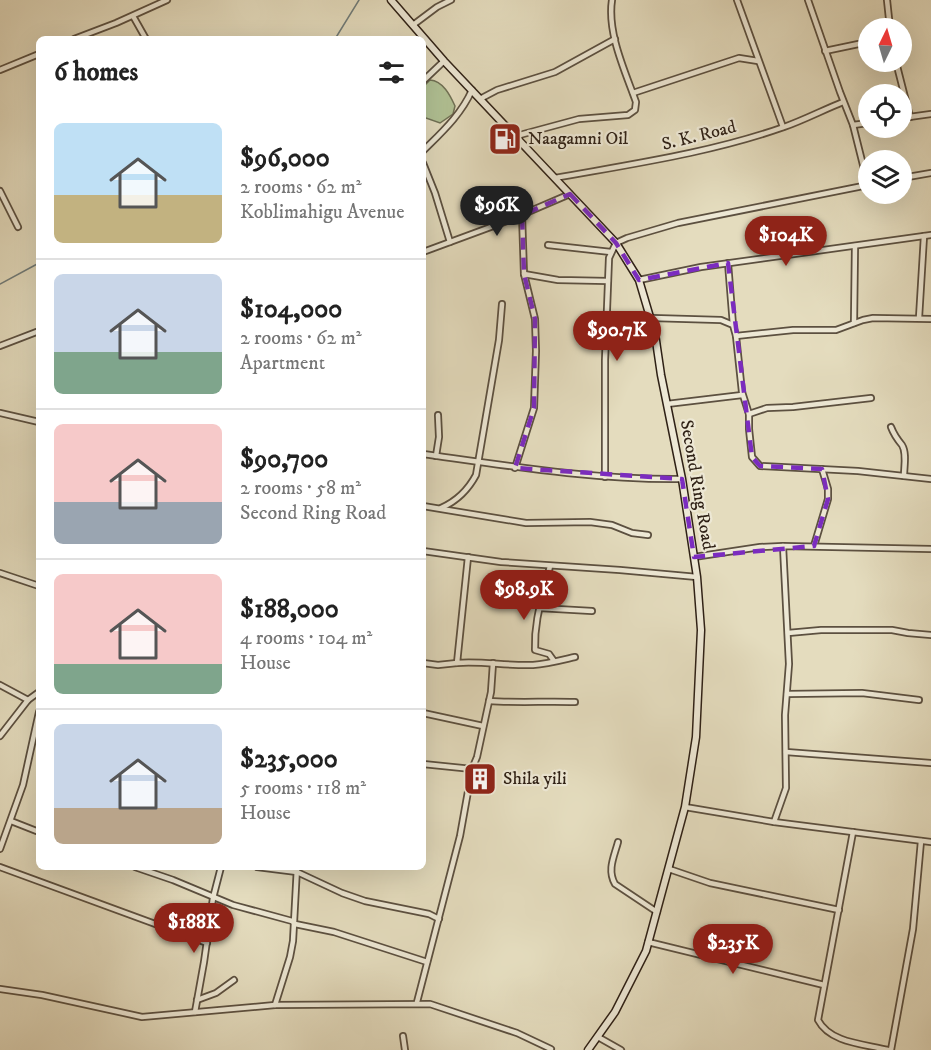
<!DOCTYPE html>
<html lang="en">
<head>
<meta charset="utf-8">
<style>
	:root { --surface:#fff; --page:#f2f2f2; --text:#222; --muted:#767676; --line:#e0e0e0; --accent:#8f2418 }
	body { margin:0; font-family:"IM FELL DW Pica",serif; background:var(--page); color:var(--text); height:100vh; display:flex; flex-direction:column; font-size:22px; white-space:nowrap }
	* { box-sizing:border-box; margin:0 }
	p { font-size:20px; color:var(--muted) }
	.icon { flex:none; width:33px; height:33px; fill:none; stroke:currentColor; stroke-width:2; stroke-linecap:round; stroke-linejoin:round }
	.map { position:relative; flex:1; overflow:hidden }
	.sheet { position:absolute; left:36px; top:36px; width:390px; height:834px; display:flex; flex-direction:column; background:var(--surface); border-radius:9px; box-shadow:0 6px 24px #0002 }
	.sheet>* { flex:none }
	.needle { width:39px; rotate:5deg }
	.tools { position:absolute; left:858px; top:18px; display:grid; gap:12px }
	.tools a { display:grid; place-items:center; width:54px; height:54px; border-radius:50%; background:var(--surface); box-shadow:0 6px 24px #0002; font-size:30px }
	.price { position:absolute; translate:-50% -51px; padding:0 14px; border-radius:21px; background:var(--accent); color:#fff; font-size:20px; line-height:39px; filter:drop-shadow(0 2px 3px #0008) }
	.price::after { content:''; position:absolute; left:50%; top:36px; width:18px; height:14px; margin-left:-9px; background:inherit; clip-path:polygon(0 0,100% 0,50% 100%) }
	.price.current { background:#222; color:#fff }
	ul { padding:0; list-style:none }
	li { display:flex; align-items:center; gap:18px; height:150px; padding:0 18px }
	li+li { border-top:2px solid var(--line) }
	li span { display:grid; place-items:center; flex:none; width:168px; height:120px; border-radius:9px; color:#555 }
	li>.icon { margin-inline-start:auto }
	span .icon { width:72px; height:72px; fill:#fffc; stroke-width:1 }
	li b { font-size:26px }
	h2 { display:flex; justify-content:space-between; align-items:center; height:72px; padding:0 18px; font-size:26px }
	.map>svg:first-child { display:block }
	.green { fill:#b1c194; stroke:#707155; stroke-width:1.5 }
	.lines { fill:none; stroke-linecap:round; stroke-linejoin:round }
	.stream { stroke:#707c7a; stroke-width:1.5 }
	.street-casing { stroke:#5c5040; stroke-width:8 }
	.secondary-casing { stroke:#2f2116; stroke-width:9 }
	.street { stroke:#ede8d5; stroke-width:4.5 }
	.secondary { stroke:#ede8d5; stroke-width:6 }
	.marked { fill:none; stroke:#7b2cbf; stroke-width:4.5; stroke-dasharray:12 8; stroke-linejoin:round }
	.labels { text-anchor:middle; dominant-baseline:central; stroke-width:4.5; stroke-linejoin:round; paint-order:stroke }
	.street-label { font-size:18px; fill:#2f2116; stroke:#ede8d5 }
	.poi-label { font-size:18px; fill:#2f2116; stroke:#ede8d5; text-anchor:start }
</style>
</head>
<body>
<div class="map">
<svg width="931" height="1050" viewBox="0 0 931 1050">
	<rect width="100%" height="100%" fill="#e4dcbe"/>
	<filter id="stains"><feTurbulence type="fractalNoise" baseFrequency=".00333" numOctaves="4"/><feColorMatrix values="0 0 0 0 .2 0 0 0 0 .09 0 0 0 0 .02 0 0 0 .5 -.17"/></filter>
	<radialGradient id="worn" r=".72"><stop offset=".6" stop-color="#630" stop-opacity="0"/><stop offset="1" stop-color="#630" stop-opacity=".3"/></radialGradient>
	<path class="green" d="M430 80C443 81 450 95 455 106L453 114 440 123 423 117V87Z"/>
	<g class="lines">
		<g class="stream">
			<path d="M335 39 359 0"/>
			<path d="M0 284 39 263"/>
		</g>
		<defs>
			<g id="street">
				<path d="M737 0 783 127"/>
				<path d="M808 0 840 92 853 125 868 185"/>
				<path d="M887 0 890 28"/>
				<path d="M133 16 146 39"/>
				<path d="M413 25 437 7 451 0"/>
				<path d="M74 39 116 23 167 0"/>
				<path d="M825 51 868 42"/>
				<path d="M896 62 910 117"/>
				<path d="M0 70 39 54"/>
				<path d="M423 81 444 61"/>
				<path d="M633 93 739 58 758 61"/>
				<path d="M480 99 497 90 555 72 615 39"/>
				<path d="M902 118 931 114"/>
				<path d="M853 125 868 123"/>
				<path d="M516 136 579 119 628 115 635 110 636 102C625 71 607 33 612 0"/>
				<path d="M423 151C442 132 461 115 472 90"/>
				<path d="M423 163 435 193 450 242"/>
				<path d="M555 178C632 164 710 153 784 127 804 120 823 110 843 102"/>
				<path d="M902 178 931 173"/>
				<path d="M0 191 18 227"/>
				<path d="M548 245 611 252"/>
				<path d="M423 252 507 221 570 194"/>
				<path d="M728 263 733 325"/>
				<path d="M524 274 558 280 608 281"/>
				<path d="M639 280 701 267 931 235"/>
				<path d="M652 318 721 320 733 325 736 336 793 330H836L863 320 873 318 931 319"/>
				<path d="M919 318 924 236"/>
				<path d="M854 323 855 246"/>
				<path d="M736 336 742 392 749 414V429L752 457 760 466 858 471 931 479"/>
				<path d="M0 346 39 331"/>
				<path d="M667 404 742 395"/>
				<path d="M0 413 39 422"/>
				<path d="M749 414 767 408 793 407 871 398"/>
				<path d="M891 427C894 435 897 439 902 445 907 453 904 467 904 476"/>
				<path d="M423 454C509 466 595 480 682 479"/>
				<path d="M436 456 439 437 438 415"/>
				<path d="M515 468 534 408 536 351 535 319 524 274 522 215"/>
				<path d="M605 477V360L609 258 616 243 627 238 678 223 868 185"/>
				<path d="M423 506 526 523 590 522 612 525 632 533 648 535"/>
				<path d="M441 508C457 501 468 490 476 475L499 340 502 304"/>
				<path d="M814 546 828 499V489L822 469"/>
				<path d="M423 551 501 562 620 570 697 577"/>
				<path d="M468 557 457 663C482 661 507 666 533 665 547 664 562 660 575 657"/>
				<path d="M694 557 760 547 783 546 931 549"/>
				<path d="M550 566C543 597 534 618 535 650L549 654 554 661"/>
				<path d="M0 573 39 586"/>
				<path d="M539 608 592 611"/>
				<path d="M788 633 821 630H892L908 633 931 635"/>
				<path d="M423 663 438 665 457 663"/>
				<path d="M0 685 28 700"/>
				<path d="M787 694 862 693 919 700"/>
				<path d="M489 701C518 703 546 701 575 702"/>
				<path d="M423 713 483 726"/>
				<path d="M0 736 28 700 39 692"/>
				<path d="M786 752 931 763"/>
				<path d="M423 764 472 769"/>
				<path d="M685 807 774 822 931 842"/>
				<path d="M11 821 39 832"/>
				<path d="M774 822 786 788 785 715 789 664 783 546"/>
				<path d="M853 832 818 1020C830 1043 864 1044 888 1050"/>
				<path d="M618 842C614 857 607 870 615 884L657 912"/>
				<path d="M0 849 23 785 39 712"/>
				<path d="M0 867 207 943"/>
				<path d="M135 867 173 880 233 905 292 921 295 924 334 932 427 962"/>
				<path d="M257 867 297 872 342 893 365 901 429 914 439 919"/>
				<path d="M669 869 710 883 839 910"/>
				<path d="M648 942 824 985"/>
				<path d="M0 989 42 995 142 1017 275 1005 430 1004 517 1033 551 1049"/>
				<path d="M197 1000 216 993 234 980"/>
				<path d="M417 1002 460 836 472 769 477 757 491 692 493 663"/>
				<path d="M275 1005 290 957 293 941 297 867"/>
				<path d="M195 1012 204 962 213 898 221 867"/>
				<path d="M403 1036 405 1050"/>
				<path d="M598 1037 621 1050"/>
				<path d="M891 1050 913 929 921 841"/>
			</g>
			<path id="secondary" d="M391 0 444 61 616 243 639 280 655 334 661 375 682 479 697 577 701 630 696 737 685 807 646 951 615 1012 588 1050"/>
		</defs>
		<use href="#street" class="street-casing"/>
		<use href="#secondary" class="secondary-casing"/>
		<use href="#street" class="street"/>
		<use href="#secondary" class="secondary"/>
	</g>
	<path class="marked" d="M570 194 616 243 639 280 728 263 752 457 760 466 822 469 828 499 814 546 694 557 682 479 515 468 534 408 535 319 524 274 522 215Z"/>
	<defs>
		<symbol id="fuel-square" viewBox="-11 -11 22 22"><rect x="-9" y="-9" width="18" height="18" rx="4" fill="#8f2418" stroke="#ede8d5"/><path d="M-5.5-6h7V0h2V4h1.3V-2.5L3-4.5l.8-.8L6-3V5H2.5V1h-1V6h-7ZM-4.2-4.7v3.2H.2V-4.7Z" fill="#fff"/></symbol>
		<symbol id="building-square" viewBox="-11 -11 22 22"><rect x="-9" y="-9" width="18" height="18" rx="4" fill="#8f2418" stroke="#ede8d5"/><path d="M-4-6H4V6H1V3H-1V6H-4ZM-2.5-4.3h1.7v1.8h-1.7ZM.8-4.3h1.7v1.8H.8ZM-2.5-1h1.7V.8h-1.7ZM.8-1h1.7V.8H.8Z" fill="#fff"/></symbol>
	</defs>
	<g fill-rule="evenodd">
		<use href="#fuel-square" x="486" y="120" width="38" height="38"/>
		<use href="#building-square" x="461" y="760" width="38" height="38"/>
	</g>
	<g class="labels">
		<g class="street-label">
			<text transform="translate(699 136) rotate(-14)">S. K. Road</text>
			<text transform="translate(697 485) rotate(80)">Second Ring Road</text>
		</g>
		<g class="poi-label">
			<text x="528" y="139">Naagamni Oil</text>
			<text x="503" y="779">Shila yili</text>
		</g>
	</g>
	<rect width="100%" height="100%" filter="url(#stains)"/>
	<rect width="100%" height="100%" fill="url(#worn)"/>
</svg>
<div class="tools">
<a><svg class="needle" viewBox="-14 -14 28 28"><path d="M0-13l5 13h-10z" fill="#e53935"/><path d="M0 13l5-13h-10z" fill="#767676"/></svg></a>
<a><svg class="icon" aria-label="locate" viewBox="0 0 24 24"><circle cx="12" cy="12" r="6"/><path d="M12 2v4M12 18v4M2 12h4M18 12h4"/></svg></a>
<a><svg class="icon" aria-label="layers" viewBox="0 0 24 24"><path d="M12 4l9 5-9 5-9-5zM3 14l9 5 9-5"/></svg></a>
</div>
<b class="price current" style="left:497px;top:237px">$96K</b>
<b class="price" style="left:786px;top:267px">$104K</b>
<b class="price" style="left:617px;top:362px">$90.7K</b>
<b class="price" style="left:524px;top:621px">$98.9K</b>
<b class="price" style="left:194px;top:954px">$188K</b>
<b class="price" style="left:733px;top:975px">$235K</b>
<section class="sheet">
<h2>6 homes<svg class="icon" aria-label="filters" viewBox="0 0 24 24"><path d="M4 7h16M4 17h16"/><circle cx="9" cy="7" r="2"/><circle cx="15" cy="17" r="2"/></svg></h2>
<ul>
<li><span style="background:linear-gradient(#bfe0f5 60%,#c2b280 0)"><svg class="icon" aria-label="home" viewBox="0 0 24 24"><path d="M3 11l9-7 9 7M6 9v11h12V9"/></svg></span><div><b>$96,000</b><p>2 rooms · 62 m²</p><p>Koblimahigu Avenue</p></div></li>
<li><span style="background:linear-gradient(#c9d6e8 65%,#7fa58c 0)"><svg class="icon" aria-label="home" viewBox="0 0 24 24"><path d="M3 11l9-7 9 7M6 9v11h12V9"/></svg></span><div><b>$104,000</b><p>2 rooms · 62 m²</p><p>Apartment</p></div></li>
<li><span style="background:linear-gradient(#f6c9c9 65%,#9aa5b1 0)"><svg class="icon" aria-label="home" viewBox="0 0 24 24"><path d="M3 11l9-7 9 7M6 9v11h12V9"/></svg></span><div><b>$90,700</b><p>2 rooms · 58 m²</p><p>Second Ring Road</p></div></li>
<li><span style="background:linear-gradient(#f6c9c9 75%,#7fa58c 0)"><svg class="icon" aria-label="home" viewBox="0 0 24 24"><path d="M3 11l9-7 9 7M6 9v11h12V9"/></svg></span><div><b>$188,000</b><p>4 rooms · 104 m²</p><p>House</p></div></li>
<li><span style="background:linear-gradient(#c9d6e8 70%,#b9a48a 0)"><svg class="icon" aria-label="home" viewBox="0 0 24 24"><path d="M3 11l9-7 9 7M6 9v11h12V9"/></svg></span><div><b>$235,000</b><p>5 rooms · 118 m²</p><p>House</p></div></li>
</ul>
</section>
</div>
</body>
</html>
